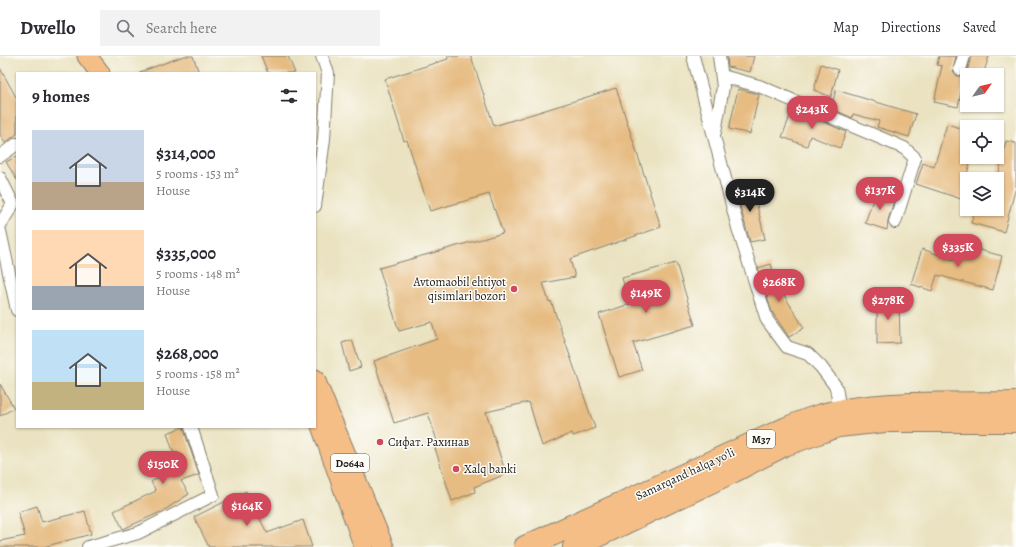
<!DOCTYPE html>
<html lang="en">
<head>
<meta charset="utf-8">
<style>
	:root { --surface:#fff; --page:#f2f2f3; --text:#2b2b33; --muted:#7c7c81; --line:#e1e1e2; --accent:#d1495b }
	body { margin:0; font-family:Alegreya,serif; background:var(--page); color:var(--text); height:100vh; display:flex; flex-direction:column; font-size:15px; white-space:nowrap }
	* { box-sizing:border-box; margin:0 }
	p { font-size:13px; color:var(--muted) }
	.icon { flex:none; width:22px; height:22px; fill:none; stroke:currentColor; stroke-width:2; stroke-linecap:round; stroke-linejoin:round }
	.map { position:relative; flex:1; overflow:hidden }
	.drawer { position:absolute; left:16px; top:16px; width:300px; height:356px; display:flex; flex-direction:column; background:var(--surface); border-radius:0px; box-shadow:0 1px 3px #0004 }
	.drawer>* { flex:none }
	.needle { width:26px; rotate:56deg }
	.buttons { position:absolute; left:960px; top:12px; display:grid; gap:8px }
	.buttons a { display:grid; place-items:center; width:44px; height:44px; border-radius:0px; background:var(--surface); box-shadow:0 1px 3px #0004; font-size:20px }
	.price { position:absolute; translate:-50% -34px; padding:0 9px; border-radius:14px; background:var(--accent); color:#fff; font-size:13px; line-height:26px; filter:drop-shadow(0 1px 2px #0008) }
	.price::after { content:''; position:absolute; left:50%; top:24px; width:12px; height:9px; margin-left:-6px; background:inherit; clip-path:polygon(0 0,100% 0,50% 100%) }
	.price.active { background:#222; color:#fff }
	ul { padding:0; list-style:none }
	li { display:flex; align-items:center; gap:12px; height:100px; padding:0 16px }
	li span { display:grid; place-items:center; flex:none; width:112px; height:80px; border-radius:0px; color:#555 }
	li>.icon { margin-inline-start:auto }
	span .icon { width:48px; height:48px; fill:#fffc; stroke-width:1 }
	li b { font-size:17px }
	h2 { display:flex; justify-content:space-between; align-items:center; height:48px; padding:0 16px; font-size:17px }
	header { display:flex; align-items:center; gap:24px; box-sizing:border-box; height:56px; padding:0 20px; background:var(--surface); border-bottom:1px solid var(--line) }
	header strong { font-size:19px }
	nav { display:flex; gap:22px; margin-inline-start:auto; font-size:14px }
	.search { width:280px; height:36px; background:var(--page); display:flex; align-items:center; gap:10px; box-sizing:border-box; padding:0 14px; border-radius:0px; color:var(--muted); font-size:15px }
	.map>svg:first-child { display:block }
	.building { fill:#e6bc82 }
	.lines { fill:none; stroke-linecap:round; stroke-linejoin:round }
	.street-casing { stroke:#837f6e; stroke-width:14 }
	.primary-casing { stroke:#837f6e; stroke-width:21 }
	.highway-casing { stroke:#837f6e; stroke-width:24 }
	.street { stroke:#fff; stroke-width:12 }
	.primary { stroke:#f6be87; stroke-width:19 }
	.highway { stroke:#f6be87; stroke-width:22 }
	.poi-dot { fill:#d1495b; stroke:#fdfcf7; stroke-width:1.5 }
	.labels { text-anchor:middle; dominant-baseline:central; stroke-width:3; stroke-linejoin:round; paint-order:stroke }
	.shield { fill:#fdfcf7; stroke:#605f5e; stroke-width:1 }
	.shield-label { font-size:11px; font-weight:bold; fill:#1c1c1c }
	.poi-label { font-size:12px; fill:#1c1c1c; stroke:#fdfcf7; text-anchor:start }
	.street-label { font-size:12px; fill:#1c1c1c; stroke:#fdfcf7 }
</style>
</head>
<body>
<header>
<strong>Dwello</strong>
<div class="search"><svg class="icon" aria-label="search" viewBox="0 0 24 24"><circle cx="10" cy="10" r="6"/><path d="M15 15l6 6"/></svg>Search here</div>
<nav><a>Map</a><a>Directions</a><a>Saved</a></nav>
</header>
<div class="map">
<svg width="1016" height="491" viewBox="0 0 1016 491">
	<rect width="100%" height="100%" fill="#fdfcf7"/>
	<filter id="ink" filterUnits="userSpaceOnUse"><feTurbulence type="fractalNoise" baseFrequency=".025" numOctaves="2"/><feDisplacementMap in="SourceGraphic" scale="8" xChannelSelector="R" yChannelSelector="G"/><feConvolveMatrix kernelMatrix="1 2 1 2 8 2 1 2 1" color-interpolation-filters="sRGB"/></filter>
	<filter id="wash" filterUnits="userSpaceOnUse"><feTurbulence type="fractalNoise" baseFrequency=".012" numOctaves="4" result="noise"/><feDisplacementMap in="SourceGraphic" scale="16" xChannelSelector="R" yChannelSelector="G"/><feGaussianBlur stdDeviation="0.9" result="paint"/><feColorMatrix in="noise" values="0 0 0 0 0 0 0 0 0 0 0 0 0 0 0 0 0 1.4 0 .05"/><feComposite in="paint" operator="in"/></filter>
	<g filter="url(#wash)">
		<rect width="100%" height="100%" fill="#eae2c0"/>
		<g id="blocks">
			<g class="building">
				<path d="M184 0H193L199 17H140V16Z"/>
				<path d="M261 0H288L295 17H268Z"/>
				<path d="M447 0H471L494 70 616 32 661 171 570 203 575 221 543 227 549 246 551 245 595 372 573 380 572 377 542 390 529 346 486 356 506 418 474 431 475 436 452 445 434 389 438 388 428 357 394 367 374 305 437 283 432 266 399 275 379 212 503 177 489 138 430 155 407 84 404 85 385 23 448 3Z"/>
				<path d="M727 0H754L750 16 728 11Z"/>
				<path d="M939 0H956L953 15 957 20H961L967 16 971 0H989L983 19H967V23L964 22 958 51 934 46 942 10 937 9Z"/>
				<path d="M821 8 838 14 831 41 814 34Z"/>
				<path d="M0 12 17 43V78L5 87 0 79Z"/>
				<path d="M738 33 759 38 750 78 729 73Z"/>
				<path d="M836 34 916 58 909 81 877 71 879 65 853 58 852 62 831 52Z"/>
				<path d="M793 52 846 76 840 92 810 80 807 90 782 81Z"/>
				<path d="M947 68 967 74V101H972L966 121 967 145 916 128 923 107 934 111Z"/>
				<path d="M1006 85 1016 87V131L1004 176 971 167 975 153H997V125Z"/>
				<path d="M17 100V124L6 106Z"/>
				<path d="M752 128 765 183 750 186 735 132Z"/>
				<path d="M876 135 895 142 888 164 887 174 865 167Z"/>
				<path d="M958 188 1002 200 993 234 937 219 932 235 911 228 922 193 954 204Z"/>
				<path d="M676 207 695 269 633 287 642 314 619 321 599 258 630 248 622 222Z"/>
				<path d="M771 208 780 241 784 239 804 272 789 281 772 256 758 212Z"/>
				<path d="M877 243H899L900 287 877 288Z"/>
				<path d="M352 284 361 311 349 315 342 287Z"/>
				<path d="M0 328 14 352 0 360Z"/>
				<path d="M183 371 199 419 181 425 189 438 163 455 123 473 114 455 156 435 151 426 178 410 167 377Z"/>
				<path d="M246 435 267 477 303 464 312 491H209L194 461Z"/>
				<path d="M37 450 42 466 85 455 91 478 43 491H0V485L25 480 18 456Z"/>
			</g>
		</g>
	</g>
	<g filter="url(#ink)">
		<use href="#blocks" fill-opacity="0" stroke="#837f6e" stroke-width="1"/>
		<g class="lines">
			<defs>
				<g id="street">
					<path d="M693 0 738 172 767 264 787 291 808 298 821 311 836 331 840 355"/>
					<path d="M960 13 964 0"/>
					<path d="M722 20 759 30 904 92 915 102 895 166"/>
					<path d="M715 76 723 31 719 0"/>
					<path d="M0 100 17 88"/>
					<path d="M0 122 13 148 0 169"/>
					<path d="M315 150 324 83 328 17 322 0"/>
					<path d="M0 175 17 254"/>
					<path d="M88 491 138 477 213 439 191 371"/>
				</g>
				<g id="primary">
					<path d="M87 0 100 17"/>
					<path d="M315 323 384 491"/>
					<path d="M315 353 364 491"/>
				</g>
				<g id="highway">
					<path d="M525 491 787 372C804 365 821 358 839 355 897 345 958 348 1016 347"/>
					<path d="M574 491 734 415 784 389 838 370 885 365H1016"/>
				</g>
			</defs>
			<use href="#street" class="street-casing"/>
			<use href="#primary" class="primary-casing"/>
			<use href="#highway" class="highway-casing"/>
			<use href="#street" class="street"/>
			<use href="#primary" class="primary"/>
			<use href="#highway" class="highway"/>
		</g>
	</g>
	<g class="poi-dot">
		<circle cx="514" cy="233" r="4"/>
		<circle cx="380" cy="386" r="4"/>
		<circle cx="456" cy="413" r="4"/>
	</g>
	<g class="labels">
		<g class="shield">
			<rect x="747" y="374" width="28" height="18" rx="3"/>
			<rect x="331" y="398" width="38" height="18" rx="3"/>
		</g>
		<g class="shield-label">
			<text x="761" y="383">M37</text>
			<text x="350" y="407">D064a</text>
		</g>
		<g class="poi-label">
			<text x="506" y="226" text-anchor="end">Avtomaobil ehtiyot<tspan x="506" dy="14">qisimlari bozori</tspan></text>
			<text x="388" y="386">Сифат. Рахинав</text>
			<text x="464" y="413">Xalq banki</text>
		</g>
		<g class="street-label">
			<text transform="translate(685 418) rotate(-25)">Samarqand halqa yoʻli</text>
		</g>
	</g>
</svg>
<div class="buttons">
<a><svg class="needle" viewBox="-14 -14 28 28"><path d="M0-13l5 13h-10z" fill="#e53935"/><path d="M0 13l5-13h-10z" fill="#7c7c81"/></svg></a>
<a><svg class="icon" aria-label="locate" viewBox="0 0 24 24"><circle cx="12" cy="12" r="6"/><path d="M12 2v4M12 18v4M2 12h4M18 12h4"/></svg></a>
<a><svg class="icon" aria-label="layers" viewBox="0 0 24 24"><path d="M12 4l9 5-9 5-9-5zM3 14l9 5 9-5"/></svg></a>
</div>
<b class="price" style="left:812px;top:74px">$243K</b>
<b class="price" style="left:880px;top:155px">$137K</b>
<b class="price active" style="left:750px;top:157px">$314K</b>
<b class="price" style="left:958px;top:212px">$335K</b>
<b class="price" style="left:779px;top:247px">$268K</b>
<b class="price" style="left:646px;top:258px">$149K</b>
<b class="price" style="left:888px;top:265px">$278K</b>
<b class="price" style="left:163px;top:429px">$150K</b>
<b class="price" style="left:247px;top:471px">$164K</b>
<section class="drawer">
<h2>9 homes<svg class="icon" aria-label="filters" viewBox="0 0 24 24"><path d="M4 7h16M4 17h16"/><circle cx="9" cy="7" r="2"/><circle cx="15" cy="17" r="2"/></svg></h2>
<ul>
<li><span style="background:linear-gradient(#c9d6e8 65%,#b9a48a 0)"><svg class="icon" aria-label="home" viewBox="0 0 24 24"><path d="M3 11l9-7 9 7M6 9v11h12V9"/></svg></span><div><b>$314,000</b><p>5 rooms · 153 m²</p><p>House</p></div></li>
<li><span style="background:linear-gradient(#ffd9b3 70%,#9aa5b1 0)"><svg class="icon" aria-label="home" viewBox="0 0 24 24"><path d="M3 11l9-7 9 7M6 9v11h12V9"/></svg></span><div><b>$335,000</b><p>5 rooms · 148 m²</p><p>House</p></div></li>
<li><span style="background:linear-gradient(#bfe0f5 65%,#c2b280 0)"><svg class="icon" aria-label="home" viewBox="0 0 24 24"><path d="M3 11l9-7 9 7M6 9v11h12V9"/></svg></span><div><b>$268,000</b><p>5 rooms · 158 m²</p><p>House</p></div></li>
</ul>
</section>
</div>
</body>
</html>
